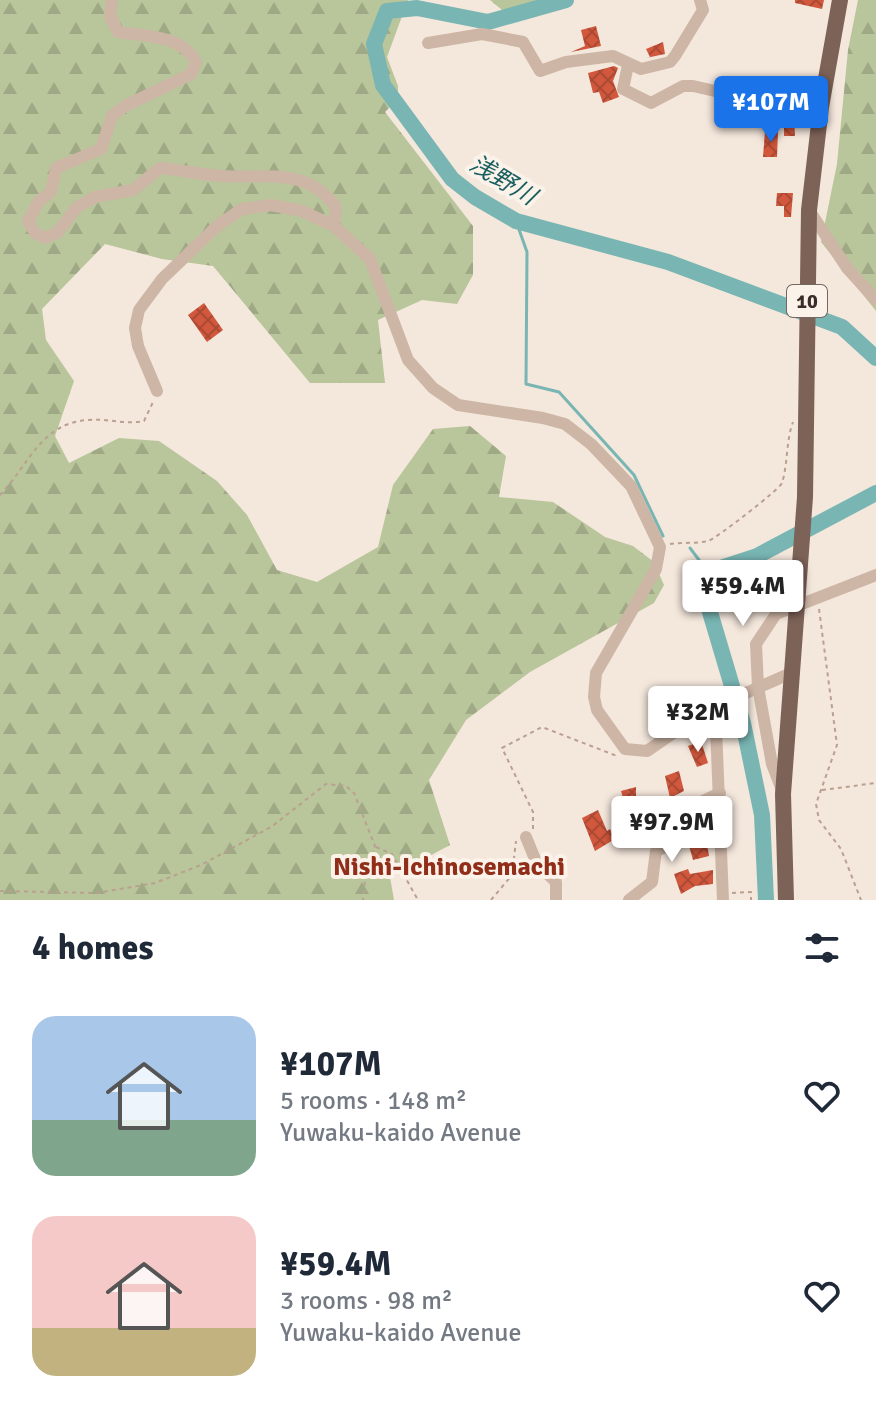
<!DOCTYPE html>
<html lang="en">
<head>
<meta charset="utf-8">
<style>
	:root { --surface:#fff; --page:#f2f2f3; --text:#1f2937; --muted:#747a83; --accent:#1a73e8 }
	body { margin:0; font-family:Signika,"Noto Sans JP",sans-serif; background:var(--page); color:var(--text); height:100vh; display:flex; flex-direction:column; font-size:30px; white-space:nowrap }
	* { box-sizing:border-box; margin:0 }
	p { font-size:26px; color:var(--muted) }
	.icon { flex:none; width:44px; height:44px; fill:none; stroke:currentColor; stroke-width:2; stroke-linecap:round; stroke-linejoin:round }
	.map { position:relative; height:900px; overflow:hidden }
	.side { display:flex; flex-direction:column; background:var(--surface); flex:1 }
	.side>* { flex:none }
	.price { position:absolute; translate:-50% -68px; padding:0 18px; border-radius:8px; background:#fff; color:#222; font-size:26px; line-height:52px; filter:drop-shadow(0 2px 4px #0008) }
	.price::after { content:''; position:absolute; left:50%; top:48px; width:24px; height:18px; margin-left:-12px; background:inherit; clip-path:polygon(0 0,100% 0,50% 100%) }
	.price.current { background:var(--accent); color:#fff }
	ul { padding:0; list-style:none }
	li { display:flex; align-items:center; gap:24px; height:200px; padding:0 32px }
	li span { display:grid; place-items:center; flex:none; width:224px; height:160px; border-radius:24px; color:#555 }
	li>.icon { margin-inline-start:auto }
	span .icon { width:96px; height:96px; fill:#fffc; stroke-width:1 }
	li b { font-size:34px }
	h2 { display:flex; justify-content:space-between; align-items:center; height:96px; padding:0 32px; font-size:34px }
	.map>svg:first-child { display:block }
	.forest { fill:url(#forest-firs) }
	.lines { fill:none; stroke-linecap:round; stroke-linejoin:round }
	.stream { stroke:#78b5b3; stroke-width:3 }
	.river { stroke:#78b5b3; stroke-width:16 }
	.building { fill:url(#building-cross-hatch) }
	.path { stroke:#baa090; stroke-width:2; stroke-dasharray:4 4; stroke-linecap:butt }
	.minor { stroke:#ceb6a6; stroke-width:12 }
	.major { stroke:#7d6257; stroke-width:16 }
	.labels { text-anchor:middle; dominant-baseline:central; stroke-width:8; stroke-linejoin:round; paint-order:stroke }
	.shield { fill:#fbf2e9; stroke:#746762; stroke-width:2 }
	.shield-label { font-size:20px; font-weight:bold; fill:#3a2c28 }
	.water-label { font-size:24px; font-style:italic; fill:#195f60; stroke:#fbf2e9 }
	.quarter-label { font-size:26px; font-weight:bold; fill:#912e19; stroke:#fbf2e9 }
</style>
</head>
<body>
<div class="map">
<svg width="876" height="900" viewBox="0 0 876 900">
	<defs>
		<pattern id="forest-firs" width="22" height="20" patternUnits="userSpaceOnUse" patternTransform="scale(2)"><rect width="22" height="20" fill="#b9c59a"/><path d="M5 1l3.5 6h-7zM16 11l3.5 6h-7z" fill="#a0a985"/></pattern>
		<pattern id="building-cross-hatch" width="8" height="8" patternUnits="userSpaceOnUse" patternTransform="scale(2)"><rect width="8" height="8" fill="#d1583d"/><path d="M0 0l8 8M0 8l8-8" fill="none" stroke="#ab4933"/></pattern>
	</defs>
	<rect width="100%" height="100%" fill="#f4e7dc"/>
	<g class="forest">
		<path d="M0 0H408L387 57 398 86V99L385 112 473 226V275L457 304 422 300 378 320 385 383H310L213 266 162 259 105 244 42 309 46 340 74 381 55 436 69 463 119 438 159 441 217 481 247 515 277 570 317 582 378 547 393 485 433 429 470 426 506 456 499 497 553 502 605 537 633 546 654 562 664 585 654 603 530 672 466 720 429 780 450 845 390 877 394 900H0Z"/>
		<path d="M490 0H546L508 15Z"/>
		<path d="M858 0H876V311L821 242 837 164 848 50Z"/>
	</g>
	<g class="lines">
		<g class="stream">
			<path d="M516 221 527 252 526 384 559 392 634 475 663 536"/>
			<path d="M690 548 708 572"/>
		</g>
		<g class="river">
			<path d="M566 0 488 22 417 8 387 11 374 44 383 85 452 179 475 197 516 221 668 262 842 327 876 358"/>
			<path d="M766 900 762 815 743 723 701 582 708 572 757 556 876 493"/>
		</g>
	</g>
	<g class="building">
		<path d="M795 0H824L822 9 795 3Z"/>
		<path d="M596 26 601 46 571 52 585 46 581 30Z"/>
		<path d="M663 42 665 54 646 58 650 57 646 49Z"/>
		<path d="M614 66 618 68 613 81 619 97 603 103 599 92 593 93 588 73Z"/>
		<path d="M784 118H794L795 136H784Z"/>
		<path d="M765 131H778L777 157H763Z"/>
		<path d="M777 193H793L791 217H784V206H776Z"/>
		<path d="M204 303 223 330 207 342 188 315Z"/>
		<path d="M701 741 708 763 697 767 688 746Z"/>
		<path d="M679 771 684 791 670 798 665 776Z"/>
		<path d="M636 787V808L627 811 621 791Z"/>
		<path d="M664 808 669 834 651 838 649 827 644 828 643 813Z"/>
		<path d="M598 810 607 831 610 829 615 839 595 851 582 818Z"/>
		<path d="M702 812 709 856 693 860 688 842V836L694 835 689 818Z"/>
		<path d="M688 869 690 874 713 870V884L695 886 681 894 674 874Z"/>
	</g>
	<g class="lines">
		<g class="path">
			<path d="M0 495C29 465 40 424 87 420 107 418 125 425 144 421L154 400"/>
			<path d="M670 544C682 542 696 544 708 541 717 538 780 489 782 483 788 464 786 440 793 422"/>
			<path d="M819 609 837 745 816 804 819 820 841 849 861 900"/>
			<path d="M822 790 876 783"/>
			<path d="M533 829V812L502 748 542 727 617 756"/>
			<path d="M376 847 392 854 418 900"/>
			<path d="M0 891 96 893 155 883 201 865 271 827 326 784 346 786 354 793 375 846 366 872 363 900"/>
			<path d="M732 893 751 892V900"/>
			<path d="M491 900 512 875 516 841"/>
		</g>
		<g class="minor">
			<path d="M112 0 110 16 118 32C146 36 182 35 196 62L191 74 125 106 112 116 101 149 56 168 51 192 39 201 28 221 35 233 45 238 57 233 77 207 95 197 133 190 160 168C181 170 202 175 222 176 266 179 305 166 336 207L334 226"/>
			<path d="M428 43 482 34 523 42 540 71 566 62 613 56 641 69 670 62 675 56 703 10 700 0"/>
			<path d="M628 65 623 89 651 103 683 86H693L820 115"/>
			<path d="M809 210 847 268 876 300"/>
			<path d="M157 391 138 346 135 328 139 310 162 279 217 226 242 209 271 205 302 211 334 226 370 259 408 360 433 388 458 405 543 418 565 424 591 444 631 486 660 547 656 569 596 673 594 697 597 710 625 749 647 751 705 711 789 674"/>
			<path d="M705 711 716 728 723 900"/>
			<path d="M782 790 772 764 758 687 756 644 776 614 876 575"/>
			<path d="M526 837 537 864 556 882V900"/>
			<path d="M629 900 652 882 656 851 679 841 676 814 720 793"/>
		</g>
		<path class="major" d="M786 900 783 794 805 497 809 210 821 107 840 0"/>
	</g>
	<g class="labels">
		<rect class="shield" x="787" y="285" width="40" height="32" rx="6"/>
		<g class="shield-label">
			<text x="807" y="301">10</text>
		</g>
		<g class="water-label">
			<text transform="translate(503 180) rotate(31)">浅野川</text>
		</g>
		<g class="quarter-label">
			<text x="449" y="867">Nishi-Ichinosemachi</text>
		</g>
	</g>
</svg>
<b class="price current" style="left:771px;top:144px">¥107M</b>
<b class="price" style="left:743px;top:628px">¥59.4M</b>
<b class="price" style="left:698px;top:754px">¥32M</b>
<b class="price" style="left:672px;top:864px">¥97.9M</b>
</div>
<section class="side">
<h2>4 homes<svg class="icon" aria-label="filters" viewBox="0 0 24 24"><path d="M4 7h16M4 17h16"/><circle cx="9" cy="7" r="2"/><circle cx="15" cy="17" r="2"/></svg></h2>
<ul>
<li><span style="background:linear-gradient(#a9c7e8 65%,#7fa58c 0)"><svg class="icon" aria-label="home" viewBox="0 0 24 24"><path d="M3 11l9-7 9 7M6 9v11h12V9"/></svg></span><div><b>¥107M</b><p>5 rooms · 148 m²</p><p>Yuwaku-kaido Avenue</p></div><svg class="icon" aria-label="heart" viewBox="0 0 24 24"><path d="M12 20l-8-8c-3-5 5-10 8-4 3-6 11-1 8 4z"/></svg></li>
<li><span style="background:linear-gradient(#f6c9c9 70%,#c2b280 0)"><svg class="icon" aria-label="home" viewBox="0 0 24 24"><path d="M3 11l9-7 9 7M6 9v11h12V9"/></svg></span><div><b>¥59.4M</b><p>3 rooms · 98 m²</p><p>Yuwaku-kaido Avenue</p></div><svg class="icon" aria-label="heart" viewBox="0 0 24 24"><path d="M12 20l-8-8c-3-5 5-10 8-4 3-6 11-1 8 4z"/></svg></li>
</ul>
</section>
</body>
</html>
